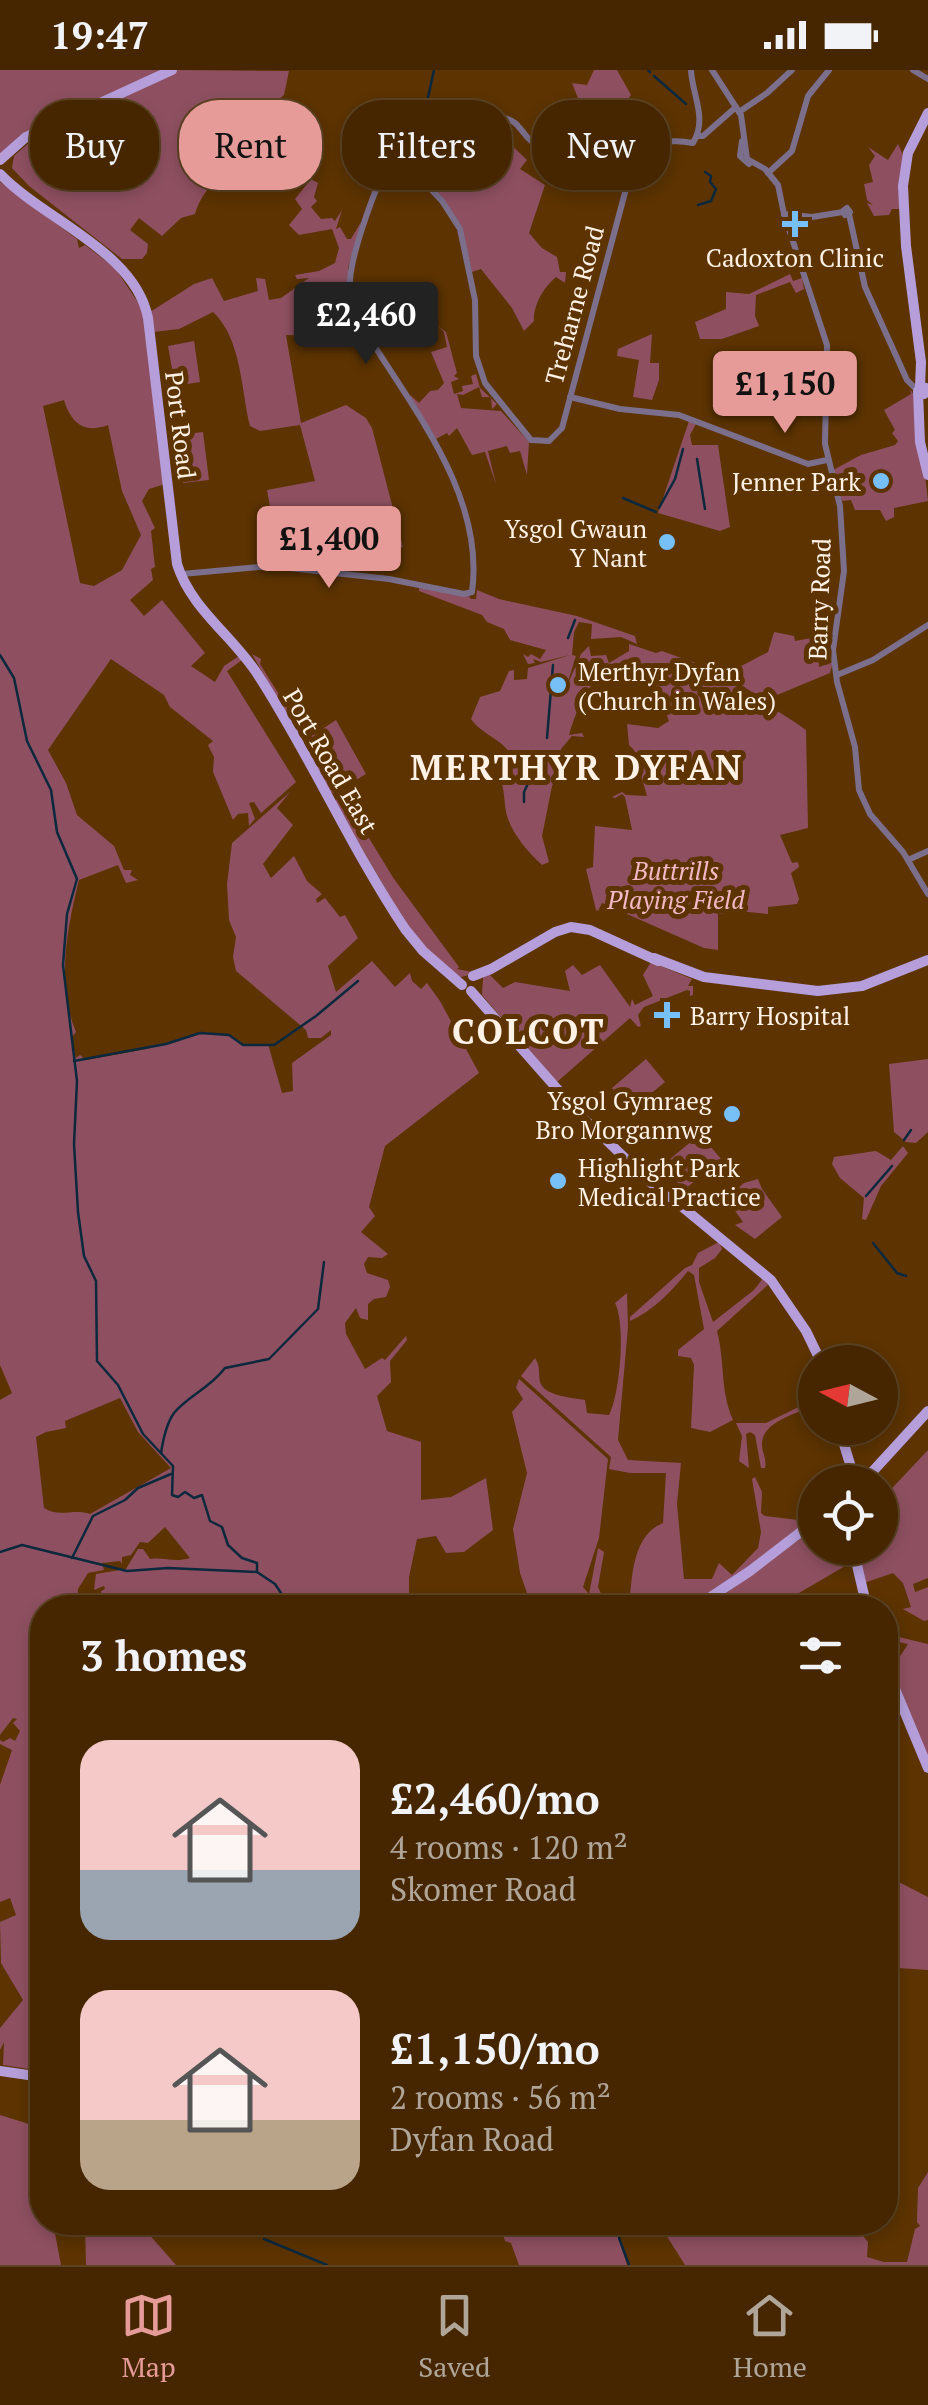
<!DOCTYPE html>
<html lang="en">
<head>
<meta charset="utf-8">
<style>
	:root { --surface:#452601; --page:#4c2e0b; --text:#f1f3f6; --muted:#b0a599; --line:#5d4323; --accent:#e69b98 }
	body { margin:0; font-family:"PT Serif",serif; background:var(--page); color:var(--text); height:100vh; display:flex; flex-direction:column; font-size:38px; white-space:nowrap }
	* { box-sizing:border-box; margin:0 }
	p { font-size:32px; color:var(--muted) }
	.icon { flex:none; width:55px; height:55px; fill:none; stroke:currentColor; stroke-width:2; stroke-linecap:round; stroke-linejoin:round }
	.map { position:relative; flex:1; overflow:hidden }
	.side { position:absolute; left:30px; top:1525px; width:868px; height:640px; display:flex; flex-direction:column; background:var(--surface); border-radius:40px; box-shadow:0 5px 15px #0003,0 0 0 2px var(--line) }
	.side>* { flex:none }
	.top-card { position:absolute; left:30px; top:30px; width:870px; height:90px; display:flex; gap:20px }
	.needle { width:65px; rotate:277deg }
	.tools { position:absolute; left:798px; top:1275px; display:grid; gap:20px }
	.tools a { display:grid; place-items:center; width:100px; height:100px; border-radius:50%; background:var(--surface); box-shadow:0 5px 15px #0003,0 0 0 2px var(--line); font-size:50px }
	.price { position:absolute; translate:-50% -85px; padding:0 22px; border-radius:10px; background:var(--accent); color:#111; font-size:32px; line-height:65px; filter:drop-shadow(0 2px 5px #0008) }
	.price::after { content:''; position:absolute; left:50%; top:60px; width:30px; height:22px; margin-left:-15px; background:inherit; clip-path:polygon(0 0,100% 0,50% 100%) }
	.price.active { background:#222; color:#fff }
	ul { padding:0; list-style:none }
	li { display:flex; align-items:center; gap:30px; height:250px; padding:0 50px }
	li span { display:grid; place-items:center; flex:none; width:280px; height:200px; border-radius:30px; color:#555 }
	li>.icon { margin-inline-start:auto }
	span .icon { width:120px; height:120px; fill:#fffc; stroke-width:1 }
	li b { font-size:42px }
	h2 { display:flex; justify-content:space-between; align-items:center; height:120px; padding:0 50px; font-size:42px }
	.tag { padding:0 35px; border-radius:40px; background:var(--surface); box-shadow:0 5px 15px #0003,0 0 0 2px var(--line); font-size:35px; line-height:90px }
	.tag.active { background:var(--accent); color:#111 }
	.status { display:flex; justify-content:space-between; align-items:center; height:70px; padding:0 50px; background:var(--surface); direction:ltr }
	.status svg { height:28px; fill:currentColor }
	.menu { display:flex; justify-content:space-around; align-items:center; height:140px; border-top:2px solid var(--line); background:var(--surface); font-size:28px; color:var(--muted) }
	.menu a { display:grid; justify-items:center; gap:5px }
	.menu .active { color:var(--accent) }
	.map>svg:first-child { display:block }
	.green { fill:#8e5061; fill-rule:evenodd }
	.lines { fill:none; stroke-linecap:round; stroke-linejoin:round }
	.stream { stroke:#0b283d; stroke-width:2.5 }
	.minor { stroke:#7b6f8c; stroke-width:6 }
	.major { stroke:#b59ed9; stroke-width:10 }
	.poi-dot { fill:#77bff7; stroke:#5c3301; stroke-width:4 }
	.labels { text-anchor:middle; dominant-baseline:central; stroke-width:10; stroke-linejoin:round; paint-order:stroke }
	.poi-label { font-size:25px; fill:#fef1e6; stroke:#5c3301; text-anchor:end }
	.street-label { font-size:25px; fill:#fef1e6; stroke:#5c3301 }
	.park-label { font-size:25px; font-style:italic; fill:#f4b9c7; stroke:#5c3301 }
	.district-label { font-size:35px; font-weight:bold; letter-spacing:2.5px; fill:#fef1e6; stroke:#5c3301 }
</style>
</head>
<body>
<div class="status"><b>19:47</b><svg viewBox="0 0 49 12"><path d="M0 12V9h3v3zM5 12V6h3v6zM10 12V3h3v9zM15 12V0h3v12zM26 1h20v11H26zM47 4h2v5h-2z"/></svg></div>
<div class="map">
<svg width="928" height="2195" viewBox="0 0 928 2195">
	<rect width="100%" height="100%" fill="#5c3301"/>
	<g class="green">
		<path d="M0 0H163L0 86Z"/>
		<path d="M176 0 289 1 284 25C263 40 260 63 245 84 226 108 205 111 195 144L181 148 162 166 139 148 130 160 148 174 147 183 142 189H122L29 116 12 98 14 86 31 71Z"/>
		<path d="M594 0H617L631 25 610 54 619 68 589 77 587 51 572 13 587 15Z"/>
		<path d="M500 64 527 90 520 99 545 115 529 163 542 178 557 187 560 202H566L565 213 556 207C544 217 533 235 534 251L524 261 512 238 481 199 472 202 464 166 415 98 404 88Z"/>
		<path d="M898 74 903 85 899 139H892L889 145 874 146 867 133 873 135 867 130 864 114 873 112 869 95 875 86 868 77 888 90Z"/>
		<path d="M311 109 318 113 314 127 317 131 311 137 321 149 332 148 335 151 342 140 336 159 340 157 347 169H351L361 152 348 198 350 234 347 236 356 250H316L314 266 286 265 301 353 346 335 366 348 372 358 403 477 390 483 347 472 322 476 323 481 279 486 267 420 315 411 300 355 260 361 250 356C241 321 242 269 213 242L179 259 153 262 150 242 194 214 212 208 224 231 258 221 256 208 265 209 269 230 281 228 309 208 297 209 295 205 319 201 335 193 339 178 332 159 299 165 289 155 302 139 295 129Z"/>
		<path d="M0 112 77 169 79 178 85 175 115 198 143 240 165 414 149 419 142 431 155 458 151 461 155 497 151 499 153 510 130 530 144 546 162 530 205 583 191 596 215 612 224 596 239 586 242 590 227 601 296 712 261 743 254 732 249 733 255 749 249 756 248 743 238 744 233 750 213 702 214 687 208 675 213 671 170 637 164 625 111 589 48 680 66 713 77 745 114 776 124 800H132L130 805 138 810 126 813 118 795 79 810C67 858 56 915 76 962L71 968 76 988 80 985 86 990 146 979 202 962 230 965 241 974H268L282 1023 293 1021 292 993 331 965V960L321 968H308L306 960 236 901 233 887 236 867 229 850 227 814 232 773 290 722 277 738 293 755 263 794 271 808 294 786 307 811 322 824 316 829 317 833 325 828 340 847 345 845 358 868 328 896 336 922 372 891 395 917 410 903 412 911 421 919 427 913 440 931 479 1003 385 1076 369 1137 375 1146 361 1162 388 1184 382 1188 368 1187 364 1194 367 1203 388 1210 390 1217 386 1227 374 1229 368 1234V1250L360 1248 356 1238 345 1253 346 1264 365 1299 382 1288 385 1290 406 1266 407 1270 390 1291 391 1312 377 1326 387 1361 421 1372V1430L451 1427 486 1408 493 1460 464 1482 446 1483 436 1466 417 1469 409 1507V1537H92V1533L102 1530 101 1521 105 1519 104 1516 94 1520 96 1504 126 1499 138 1479H143L150 1489C165 1487 174 1493 190 1488L165 1457 148 1473 140 1472 131 1485 122 1487V1494L120 1491 102 1493 104 1500 88 1503 78 1519 77 1537 42 1538V1614L29 1634 42 1618V2001L3 1995 4 1972 0 1980V1958L23 1930 1 1893 0 1852 16 1845 10 1828 0 1832V1715L12 1680 0 1674V1670L3 1672 10 1668 15 1671 20 1661 13 1653 17 1649 13 1648 0 1665V1330L12 1323 0 1295ZM64 330C71 353 84 364 108 355L122 421 141 465 122 500 94 516 80 513 43 336ZM120 1328 138 1362 171 1398 90 1444C74 1438 59 1448 44 1438L36 1367 46 1362 66 1358 65 1351Z"/>
		<path d="M790 204 793 211 802 208 804 219 796 223 790 212 756 225 755 246 759 256 722 269H700L695 252 726 239V222L749 224Z"/>
		<path d="M438 256 446 262 457 303 454 306 459 309 451 312 454 324 463 321 462 316 473 314 471 306 476 304 480 318 497 334 492 339 491 327H482L479 317 463 325 457 324 461 338 501 341 529 372 527 405 520 381 510 383 507 376 488 381 496 414 485 382 472 385 457 358 449 366 447 363 436 369 410 328V325L419 333 430 321 438 320 444 313 431 282 447 277 444 262Z"/>
		<path d="M652 264 650 293H659V310L652 330 633 327 639 290 617 286 618 279Z"/>
		<path d="M194 271 200 312 175 316 168 276Z"/>
		<path d="M910 319 916 328 928 431 894 438V447L886 451 880 440H855L851 430 842 431 833 400 861 385 895 375 898 371 892 363 895 360 884 340 911 324Z"/>
		<path d="M689 351 696 354 690 365 692 375H718L730 457 720 461 658 443Z"/>
		<path d="M203 362 209 410 183 413 178 365Z"/>
		<path d="M419 518 469 526 471 529H476L477 520 499 529 577 546 635 566 637 574 621 567 591 569 592 554 579 552 574 562 572 585 576 586 566 618 581 584 589 576 591 586 606 585 609 593 629 581V574L656 583 662 581 726 604 768 582 774 562 794 566 795 571 817 567 819 597 833 592 830 603 765 630 736 612 734 615C760 631 781 642 806 660L808 758 780 765 792 793 798 792 799 797 791 803 799 829 797 834 768 837V844L738 841 718 844V880L704 878 602 833 598 841 596 840 586 799 593 797 595 756 632 760 625 727 622 724 615 728 612 727 622 722 626 725 647 726 634 680 629 675 627 654 658 658 669 651 660 627 650 617 651 611C606 570 580 627 569 665L582 663 584 667 572 666 561 679 562 695 552 716 542 766 549 792 542 795C529 783 514 766 508 749 503 735 506 722 500 709L514 696C511 670 484 668 471 649L480 627 500 621 509 601 514 600V610L527 609 528 598 570 585 541 592 533 589 535 593 528 594 523 584 528 587 531 584 540 589 546 580 510 570 504 559 487 552 482 545 419 521Z"/>
		<path d="M252 584 261 589 260 594 305 666 335 649 301 669 319 698 304 671 336 650 366 704 334 723 330 722Z"/>
		<path d="M342 724 394 809 459 897 457 899 477 903 461 907 452 904 413 867 335 731Z"/>
		<path d="M651 892 692 909 688 916H693V925L675 931 690 926V921L687 920 644 937 638 945 641 956 638 957 630 948 557 1012 482 925 483 908 489 904 503 918 515 912 570 921 565 901 573 895 582 905 600 895 630 937 632 929 635 935 653 926 643 905Z"/>
		<path d="M646 989 665 1012 631 1040 612 1018Z"/>
		<path d="M928 989V1062L916 1073 906 1072 894 1062 889 994Z"/>
		<path d="M700 1064 721 1089 684 1120 663 1095Z"/>
		<path d="M903 1076 908 1083 881 1116 866 1150 862 1149 864 1128 840 1108 832 1094 834 1087 876 1081 891 1090Z"/>
		<path d="M758 1109 762 1119 782 1147 755 1169 735 1155 743 1152 726 1128 744 1113Z"/>
		<path d="M719 1172 722 1179 715 1188 699 1198V1212L713 1252 754 1220 764 1207 770 1213 717 1261C725 1291 720 1321 733 1350L710 1362 691 1358 694 1295 691 1288 678 1286V1280L704 1259 694 1205 688 1201C672 1221 653 1241 630 1251V1247L685 1198 692 1195 698 1183Z"/>
		<path d="M627 1223 628 1257 618 1370 628 1390 681 1393 677 1434 684 1509H712L719 1493 732 1505 758 1478 761 1462 752 1409 755 1407 762 1422 761 1443 765 1446 798 1450 815 1432V1447L732 1510 681 1537H532L520 1503 513 1459 527 1403 512 1342 523 1329 516 1318 519 1309 608 1389 599 1468 583 1517 589 1524 598 1478 604 1482 598 1517 602 1526 630 1528C632 1501 635 1464 663 1453L666 1403H630L609 1399 611 1387 521 1306 535 1288C541 1298 538 1302 540 1312 544 1326 573 1328 585 1330L587 1343 609 1345C620 1324 626 1254 615 1233Z"/>
		<path d="M815 1329V1335C799 1343 762 1351 762 1374 762 1383 767 1389 765 1398H761L755 1365 750 1362 746 1364 749 1398 739 1391 742 1366 736 1353H766Z"/>
		<path d="M928 1380V1508L913 1514 915 1522 928 1517V1550L924 1551 903 1539 891 1542 911 1537 903 1513 893 1503 864 1513 856 1478H880V1431Z"/>
		<path d="M815 1458V1478H851L852 1492 775 1537 706 1538Z"/>
		<path d="M886 1564 928 1574V1689L886 1591 888 1590 891 1596 895 1594 908 1574 889 1570Z"/>
		<path d="M885 1794 891 1808 928 1827V1900L898 1898 893 1922 885 1923Z"/>
		<path d="M0 2045 42 2058V2152L53 2153 61 2195H0Z"/>
		<path d="M928 2102V2195H685L661 2157 660 2153H852L868 2172 867 2187 884 2192H907L915 2159 920 2156 917 2152 918 2118Z"/>
		<path d="M85 2153H107L110 2160 120 2153H139L176 2195H86Z"/>
		<path d="M499 2153H633L618 2166 627 2195H519L511 2173 505 2171Z"/>
	</g>
	<g class="lines">
		<g class="stream">
			<path d="M648 0 650 2"/>
			<path d="M654 6 686 34"/>
			<path d="M408 64 424 46 434 0"/>
			<path d="M698 135 711 131 716 119 710 112 711 106 705 102"/>
			<path d="M697 389 705 439"/>
			<path d="M623 428 656 442"/>
			<path d="M659 438 675 409 683 379"/>
			<path d="M568 568 575 550"/>
			<path d="M0 585 14 608 27 671 51 720 57 762 77 809 67 844 63 895 77 1011 74 1074 78 1142 84 1186 96 1211 97 1291 118 1315 143 1364 173 1396 172 1425 178 1427 185 1422 194 1428 202 1425 210 1451 222 1457 228 1475 242 1488 257 1493V1502"/>
			<path d="M547 668 553 595"/>
			<path d="M524 732V722L538 692"/>
			<path d="M74 991 166 974 200 963 229 965 243 975H274L316 946 358 911"/>
			<path d="M904 1070 911 1060"/>
			<path d="M866 1126 892 1096"/>
			<path d="M873 1173 897 1203 906 1206"/>
			<path d="M161 1383C163 1370 166 1354 174 1343 188 1326 210 1318 225 1298L269 1289 318 1239 324 1192"/>
			<path d="M0 1482 22 1475 127 1501 168 1498 257 1502 275 1514 291 1538"/>
			<path d="M72 1488 93 1446 125 1430 138 1418 171 1404"/>
			<path d="M264 2169 327 2195"/>
			<path d="M629 2195 619 2168 623 2161 634 2152"/>
		</g>
		<g class="minor">
			<path d="M712 0 741 45 747 89 765 99 778 115 784 144 827 275 825 374 840 436 844 501 833 580 837 612 855 677 859 720 870 744 903 782 928 824"/>
			<path d="M913 0 928 9"/>
			<path d="M739 42 767 23 792 0"/>
			<path d="M697 66H703L736 37"/>
			<path d="M742 71 740 86 749 94"/>
			<path d="M393 79 398 81 397 86 392 85Z"/>
			<path d="M398 80 414 71 504 48C518 51 520 60 529 69 562 102 589 88 630 84 647 72 673 69 693 73 708 48 692 25 691 0"/>
			<path d="M398 85 442 131 460 159 475 230 476 286 485 313 531 370 549 371 562 358 634 89 630 84"/>
			<path d="M768 103 792 81 808 26 829 0"/>
			<path d="M847 138 850 142 845 145 843 141Z"/>
			<path d="M784 144 812 147 843 142"/>
			<path d="M849 144 865 217 907 310 918 321"/>
			<path d="M570 327 620 339 679 345 808 394 827 390"/>
			<path d="M182 504 271 496 389 509 464 524 472 522C486 421 405 330 358 249 352 237 349 224 350 210 352 182 377 109 393 86"/>
			<path d="M837 605 873 590 928 555"/>
			<path d="M908 790 928 781"/>
		</g>
		<g class="major">
			<path d="M0 90 26 67 172 0"/>
			<path d="M0 104C44 150 135 181 148 248L177 494C191 539 233 566 258 605 311 687 351 778 405 859L423 881 462 915"/>
			<path d="M920 317 921 292 906 176 903 116 908 83 928 43"/>
			<path d="M920 317 926 318 924 324 919 322Z"/>
			<path d="M918 321 920 372 928 405"/>
			<path d="M654 888 704 907 818 921 862 916 928 890"/>
			<path d="M473 906 491 899 555 862 571 857 590 860 658 891"/>
			<path d="M471 921 581 1046 649 1111 670 1128"/>
			<path d="M669 1126 771 1210 806 1261 821 1292"/>
			<path d="M839 1358 854 1407"/>
			<path d="M863 1412 928 1341"/>
			<path d="M853 1478 867 1538"/>
			<path d="M694 1538 750 1501 815 1451"/>
			<path d="M885 1595 928 1698"/>
			<path d="M0 2001 42 2007"/>
		</g>
	</g>
	<g class="poi-dot">
		<path d="M790 139h10v10h10v10h-10v10h-10v-10h-10v-10h10z"/>
		<circle cx="881" cy="411" r="10"/>
		<circle cx="667" cy="472" r="10"/>
		<circle cx="558" cy="615" r="10"/>
		<path d="M662 930h10v10h10v10h-10v10h-10v-10h-10v-10h10z"/>
		<circle cx="732" cy="1044" r="10"/>
		<circle cx="558" cy="1111" r="10"/>
	</g>
	<g class="labels">
		<g class="poi-label">
			<text x="795" y="187" text-anchor="middle">Cadoxton Clinic</text>
			<text x="861" y="411">Jenner Park</text>
			<text x="647" y="458">Ysgol Gwaun<tspan x="647" dy="29">Y Nant</tspan></text>
			<text x="578" y="601" text-anchor="start">Merthyr Dyfan<tspan x="578" dy="29">(Church in Wales)</tspan></text>
			<text x="690" y="945" text-anchor="start">Barry Hospital</text>
			<text x="712" y="1030">Ysgol Gymraeg<tspan x="712" dy="29">Bro Morgannwg</tspan></text>
			<text x="578" y="1097" text-anchor="start">Highlight Park<tspan x="578" dy="29">Medical Practice</tspan></text>
		</g>
		<g class="street-label">
			<text transform="translate(574 235) rotate(-75)">Treharne Road</text>
			<text transform="translate(181 355) rotate(83)">Port Road</text>
			<text transform="translate(819 529) rotate(-88)">Barry Road</text>
			<text transform="translate(331 691) rotate(60)">Port Road East</text>
		</g>
		<g class="park-label">
			<text x="676" y="800">Buttrills<tspan x="676" dy="29">Playing Field</tspan></text>
		</g>
		<g class="district-label">
			<text x="577" y="697">MERTHYR DYFAN</text>
			<text x="529" y="961">COLCOT</text>
		</g>
	</g>
</svg>
<div class="tools">
<a><svg class="needle" viewBox="-14 -14 28 28"><path d="M0-13l5 13h-10z" fill="#e53935"/><path d="M0 13l5-13h-10z" fill="#b0a599"/></svg></a>
<a><svg class="icon" aria-label="locate" viewBox="0 0 24 24"><circle cx="12" cy="12" r="6"/><path d="M12 2v4M12 18v4M2 12h4M18 12h4"/></svg></a>
</div>
<b class="price active" style="left:366px;top:297px">£2,460</b>
<b class="price" style="left:785px;top:366px">£1,150</b>
<b class="price" style="left:329px;top:521px">£1,400</b>
<div class="top-card">
<a class="tag">Buy</a>
<a class="tag active">Rent</a>
<a class="tag">Filters</a>
<a class="tag">New</a>
</div>
<section class="side">
<h2>3 homes<svg class="icon" aria-label="filters" viewBox="0 0 24 24"><path d="M4 7h16M4 17h16"/><circle cx="9" cy="7" r="2"/><circle cx="15" cy="17" r="2"/></svg></h2>
<ul>
<li><span style="background:linear-gradient(#f6c9c9 65%,#9aa5b1 0)"><svg class="icon" aria-label="home" viewBox="0 0 24 24"><path d="M3 11l9-7 9 7M6 9v11h12V9"/></svg></span><div><b>£2,460/mo</b><p>4 rooms · 120 m²</p><p>Skomer Road</p></div></li>
<li><span style="background:linear-gradient(#f6c9c9 65%,#b9a48a 0)"><svg class="icon" aria-label="home" viewBox="0 0 24 24"><path d="M3 11l9-7 9 7M6 9v11h12V9"/></svg></span><div><b>£1,150/mo</b><p>2 rooms · 56 m²</p><p>Dyfan Road</p></div></li>
</ul>
</section>
</div>
<nav class="menu">
<a class="active"><svg class="icon" aria-label="map" viewBox="0 0 24 24"><path d="M3 6l6-2 6 2 6-2v14l-6 2-6-2-6 2zM9 4v14M15 6v14"/></svg>Map</a>
<a><svg class="icon" aria-label="saved" viewBox="0 0 24 24"><path d="M7 4h10v16l-5-4-5 4z"/></svg>Saved</a>
<a><svg class="icon" aria-label="home" viewBox="0 0 24 24"><path d="M3 11l9-7 9 7M6 9v11h12V9"/></svg>Home</a>
</nav>
</body>
</html>
